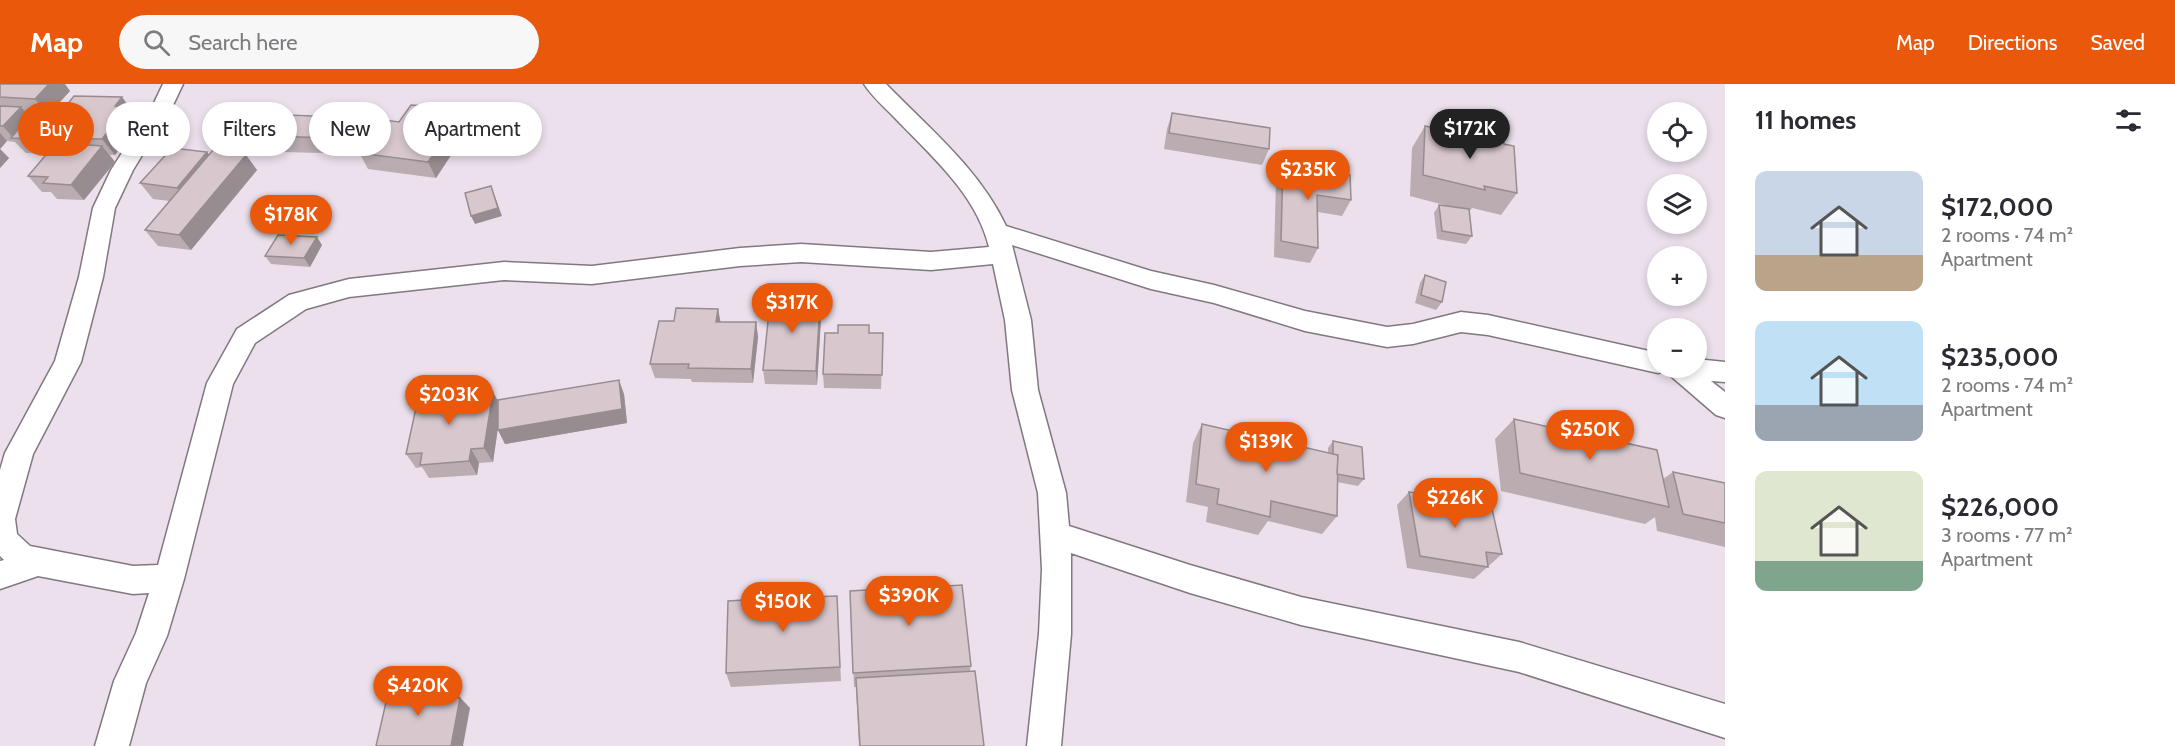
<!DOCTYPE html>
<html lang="en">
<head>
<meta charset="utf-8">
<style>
	:root { --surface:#fff; --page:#f7f7f7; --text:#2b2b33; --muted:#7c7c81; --accent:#ea580c }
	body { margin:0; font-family:Cabin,sans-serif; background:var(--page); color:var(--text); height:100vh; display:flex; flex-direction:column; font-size:22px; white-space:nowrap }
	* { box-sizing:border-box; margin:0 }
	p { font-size:20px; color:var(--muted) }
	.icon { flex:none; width:33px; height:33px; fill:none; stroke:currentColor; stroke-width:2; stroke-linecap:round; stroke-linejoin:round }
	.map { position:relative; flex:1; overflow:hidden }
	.side { display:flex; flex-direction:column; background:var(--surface); width:450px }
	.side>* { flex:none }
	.banner { position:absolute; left:18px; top:18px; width:570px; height:54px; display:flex; gap:12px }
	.tools { position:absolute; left:1647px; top:18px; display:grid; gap:12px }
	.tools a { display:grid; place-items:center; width:60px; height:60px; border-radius:50%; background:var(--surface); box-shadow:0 3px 9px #0003; font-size:30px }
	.price { position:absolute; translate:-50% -51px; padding:0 14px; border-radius:21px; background:var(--accent); color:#fff; font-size:20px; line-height:39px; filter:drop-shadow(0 2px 3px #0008) }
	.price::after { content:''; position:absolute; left:50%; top:36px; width:18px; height:14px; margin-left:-9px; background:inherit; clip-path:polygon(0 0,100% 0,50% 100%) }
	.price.current { background:#222; color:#fff }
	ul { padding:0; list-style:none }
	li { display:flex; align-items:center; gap:18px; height:150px; padding:0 30px }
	li span { display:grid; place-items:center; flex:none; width:168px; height:120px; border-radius:12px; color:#555 }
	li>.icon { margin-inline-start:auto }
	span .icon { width:72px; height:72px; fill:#fffc; stroke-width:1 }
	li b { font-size:26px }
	h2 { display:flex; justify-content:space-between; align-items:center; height:72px; padding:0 30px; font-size:26px }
	.tag { padding:0 21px; border-radius:27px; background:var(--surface); box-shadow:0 3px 9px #0003; font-size:21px; line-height:54px }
	.tag.current { background:var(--accent); color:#fff }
	header { display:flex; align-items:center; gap:36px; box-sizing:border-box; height:84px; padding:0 30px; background:var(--accent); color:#fff }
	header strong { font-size:28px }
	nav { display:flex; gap:33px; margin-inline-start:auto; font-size:21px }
	.search { width:420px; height:54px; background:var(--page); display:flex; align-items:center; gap:15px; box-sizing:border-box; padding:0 21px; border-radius:33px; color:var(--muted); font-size:22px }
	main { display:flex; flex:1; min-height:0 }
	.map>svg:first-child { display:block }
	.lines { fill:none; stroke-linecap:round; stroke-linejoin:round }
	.minor-casing { stroke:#817882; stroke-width:3 }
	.minor { fill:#fff; fill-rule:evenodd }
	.wall { fill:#baacb0 }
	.shaded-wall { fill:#978c90 }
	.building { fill:#d8c8cd; stroke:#978c90; stroke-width:1.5 }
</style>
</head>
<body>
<header>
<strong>Map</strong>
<div class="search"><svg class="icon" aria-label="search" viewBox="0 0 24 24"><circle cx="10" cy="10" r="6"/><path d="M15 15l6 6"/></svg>Search here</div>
<nav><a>Map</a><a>Directions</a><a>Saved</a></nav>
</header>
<main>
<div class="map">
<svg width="1725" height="662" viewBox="0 0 1725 662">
	<rect width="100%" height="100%" fill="#ebe0ec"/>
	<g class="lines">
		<defs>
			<path id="minor" d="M163 0H183L174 19 133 86 115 124 103 193 81 278 33 370 15 435 17 450 30 462 133 482 158 481 207 299 237 245 289 211 349 195 504 178 592 182 740 164 801 160 931 168 989 163C976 109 929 70 892 31 882 21 871 11 864 0H886C929 44 980 86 1006 142L1151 187 1214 201 1305 227 1387 243 1413 240 1461 228 1488 231 1658 269V284H1696V275L1725 278V298L1711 297 1725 308V334L1716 331 1665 287 1658 289 1488 251 1461 248 1413 260 1387 263 1305 247 1214 219 1151 205 1012 161 1031 236 1038 306 1066 409 1069 442 1190 481 1301 513 1519 558 1725 620V654L1519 588 1301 541 1190 509 1071 469V550L1061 662H1027L1039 550 1042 485 1038 409 1012 306 1005 236 993 180 931 186 801 178 740 182 592 200 504 196 349 213 306 225 255 259 233 300 184 495 167 552 146 599 129 662H95L114 597 136 549 149 509 133 510 38 492 0 505V477L4 476 0 472V386L5 369 55 277 79 193 93 124 111 86 154 19Z"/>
		</defs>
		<use href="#minor" class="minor-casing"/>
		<use href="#minor" class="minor"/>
	</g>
	<g class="wall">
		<path d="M0 0 70 7 57 21 134 29 133 31 139 39 115 71H110L115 78 84 116 57 115 51 108H42L28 92 47 70 26 69 15 58 7 57 0 65 9 74 0 84Z"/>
		<path d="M450 24 454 32H460L467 47 436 94 368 85 360 70 283 68 273 52 341 33 370 29 378 44Z"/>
		<path d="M1172 29 1269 65 1262 81 1164 65 1167 45Z"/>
		<path d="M1425 42 1462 50 1464 47 1504 60 1517 109 1501 131 1472 124 1469 128 1472 152 1466 160 1437 155 1434 129 1439 121H1444L1410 112 1412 64Z"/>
		<path d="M207 68 209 71H246L257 86 191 166 158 162 145 146 170 117 153 115 140 99Z"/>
		<path d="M1283 79 1351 116 1342 132 1318 128V164L1310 179 1274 173 1276 95Z"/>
		<path d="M322 161 310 183 271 180 265 172Z"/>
		<path d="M1425 191 1442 218 1436 226 1415 219 1420 199Z"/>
		<path d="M812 210 813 219H820L821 234 817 301 765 300 763 286 777 218Z"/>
		<path d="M718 225 720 238H756L758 253 753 299 692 298 691 295 655 294 650 280 674 237Z"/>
		<path d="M838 249H883L881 305 824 304 823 290Z"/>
		<path d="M471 310 498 317 624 310 627 339 505 360 498 346V344L493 378 479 379 477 391 429 394 422 383 416 384 406 370Z"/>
		<path d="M1514 335 1555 344 1565 336 1607 355 1663 395 1673 388 1725 399V463L1657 447 1655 433 1645 440 1501 407 1495 355Z"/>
		<path d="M1202 340 1328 369V364L1333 357 1364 395 1358 402 1337 398V432L1322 450 1268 437 1258 451 1206 438 1208 423 1186 418 1193 359Z"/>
		<path d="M1409 408 1502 470 1474 495 1407 484 1397 421Z"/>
		<path d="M882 497 932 503 971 582 970 587 984 662H859L856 603H854L850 507 882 505Z"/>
		<path d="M837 512 841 597 731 603 726 589 810 513Z"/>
	</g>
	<g class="shaded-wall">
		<path d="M49 0H65L70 7 48 31 35 15Z"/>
		<path d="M122 13 134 29 133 31 139 39 115 71 102 55 115 22Z"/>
		<path d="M21 23 35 39 13 54 3 42Z"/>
		<path d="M450 24 456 37 460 32 467 47 436 94 428 78 444 32Z"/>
		<path d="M370 29 378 45 365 70 356 55Z"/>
		<path d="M0 49 7 57 0 65 9 74 0 84Z"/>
		<path d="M102 62 115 78 84 116 71 101Z"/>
		<path d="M207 68 219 84 189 119 177 104Z"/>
		<path d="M246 71 257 86 191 166 179 151Z"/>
		<path d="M491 102 502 132 475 140 471 132Z"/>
		<path d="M317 153 322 161 310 183 304 174Z"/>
		<path d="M820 219 821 234 817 301 816 287Z"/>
		<path d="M718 225 721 240 716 238Z"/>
		<path d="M756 238 758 253 753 299 751 285Z"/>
		<path d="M619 296 624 310 627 339 505 360 498 346Z"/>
		<path d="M493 308 501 322 493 378 484 364Z"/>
		<path d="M471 365 479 379 477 391 469 377Z"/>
		<path d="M437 599 447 609 444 626 433 616Z"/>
		<path d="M454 607 470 624 463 662H451L452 614Z"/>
	</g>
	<g class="building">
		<path d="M0 0H49L35 15 0 13Z"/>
		<path d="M74 12 122 13 115 22 127 23 102 55 11 54 39 21 66 22Z"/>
		<path d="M411 21 450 24 444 32H460L428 78 359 69 384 36 399 38Z"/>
		<path d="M0 22 21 23 3 42H0Z"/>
		<path d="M344 28 370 29 356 55 273 52 286 31 341 33Z"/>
		<path d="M1172 29 1270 44 1269 65 1169 49Z"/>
		<path d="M1425 42 1464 50V47L1503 54 1504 60 1514 62 1517 109 1484 102 1485 106 1423 91Z"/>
		<path d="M56 59 102 62 71 101 43 99 48 93 28 92Z"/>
		<path d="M172 64 207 68 177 104 140 99Z"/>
		<path d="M213 66 246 71 179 151 145 146Z"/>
		<path d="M1283 79 1350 91 1351 116 1317 111 1318 164 1281 157Z"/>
		<path d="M491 102 498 124 471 132 465 109Z"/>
		<path d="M1439 121 1469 125 1472 152 1442 147Z"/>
		<path d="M278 151 317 153 304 174 265 172Z"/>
		<path d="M1425 191 1446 198 1442 218 1421 211Z"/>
		<path d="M778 209 812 210V219H820L816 287 763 286 770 218H777Z"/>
		<path d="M676 224 718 225 716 238H756L751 285 688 284 689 280H650L659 237H674Z"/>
		<path d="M838 241H869V249H883L882 291 823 290 825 249H838Z"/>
		<path d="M619 296 622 325 498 346V316Z"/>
		<path d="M469 306 468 310 493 308 484 364 471 365 469 377 420 381 422 369 406 370 419 310Z"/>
		<path d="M1514 335 1566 347 1565 336 1605 344 1607 355 1657 366 1669 423 1520 389Z"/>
		<path d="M1202 340 1338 371 1337 432 1271 417 1270 433 1217 420 1219 405 1196 400Z"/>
		<path d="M1333 357 1362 363 1364 395 1337 390 1338 371 1333 370Z"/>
		<path d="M1673 388 1725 399V439L1683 430Z"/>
		<path d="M1409 408 1491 420 1502 470 1486 468 1488 483 1420 472Z"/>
		<path d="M931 495 932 503 962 501 971 582 853 589 850 507 883 505 882 497Z"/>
		<path d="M810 507V513L837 512 840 583 726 589 728 517 760 515 759 510Z"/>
		<path d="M975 587 984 662H860L856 594Z"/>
		<path d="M437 599 433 616H439L441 608 454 607 452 614H460L451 662H376L390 601Z"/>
	</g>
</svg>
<div class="tools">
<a><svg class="icon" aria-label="locate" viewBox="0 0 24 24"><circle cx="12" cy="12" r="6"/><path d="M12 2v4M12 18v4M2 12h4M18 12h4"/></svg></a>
<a><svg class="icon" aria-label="layers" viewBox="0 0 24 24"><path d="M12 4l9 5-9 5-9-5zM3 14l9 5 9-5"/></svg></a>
<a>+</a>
<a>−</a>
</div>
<b class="price current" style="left:1470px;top:76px">$172K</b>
<b class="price" style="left:1308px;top:117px">$235K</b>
<b class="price" style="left:291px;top:162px">$178K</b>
<b class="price" style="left:792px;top:250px">$317K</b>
<b class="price" style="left:449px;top:342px">$203K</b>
<b class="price" style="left:1590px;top:377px">$250K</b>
<b class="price" style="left:1266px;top:389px">$139K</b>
<b class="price" style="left:1455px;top:445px">$226K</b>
<b class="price" style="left:909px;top:543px">$390K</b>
<b class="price" style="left:783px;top:549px">$150K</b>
<b class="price" style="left:418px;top:633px">$420K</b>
<div class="banner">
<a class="tag current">Buy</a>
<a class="tag">Rent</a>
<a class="tag">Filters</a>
<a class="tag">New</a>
<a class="tag">Apartment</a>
</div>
</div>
<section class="side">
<h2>11 homes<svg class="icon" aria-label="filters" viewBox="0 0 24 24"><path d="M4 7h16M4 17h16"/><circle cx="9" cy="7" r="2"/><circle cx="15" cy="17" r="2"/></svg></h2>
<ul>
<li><span style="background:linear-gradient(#c9d6e8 70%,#b9a48a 0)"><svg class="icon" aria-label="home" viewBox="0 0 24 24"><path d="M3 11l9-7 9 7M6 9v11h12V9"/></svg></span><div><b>$172,000</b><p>2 rooms · 74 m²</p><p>Apartment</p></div></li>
<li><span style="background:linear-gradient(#bfe0f5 70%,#9aa5b1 0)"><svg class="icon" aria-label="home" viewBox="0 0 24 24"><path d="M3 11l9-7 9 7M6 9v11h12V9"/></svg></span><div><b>$235,000</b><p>2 rooms · 74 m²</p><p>Apartment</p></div></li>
<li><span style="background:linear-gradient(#dfe7d0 75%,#7fa58c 0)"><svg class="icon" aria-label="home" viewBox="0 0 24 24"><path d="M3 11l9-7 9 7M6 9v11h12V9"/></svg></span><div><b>$226,000</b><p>3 rooms · 77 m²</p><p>Apartment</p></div></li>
</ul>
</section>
</main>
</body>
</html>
